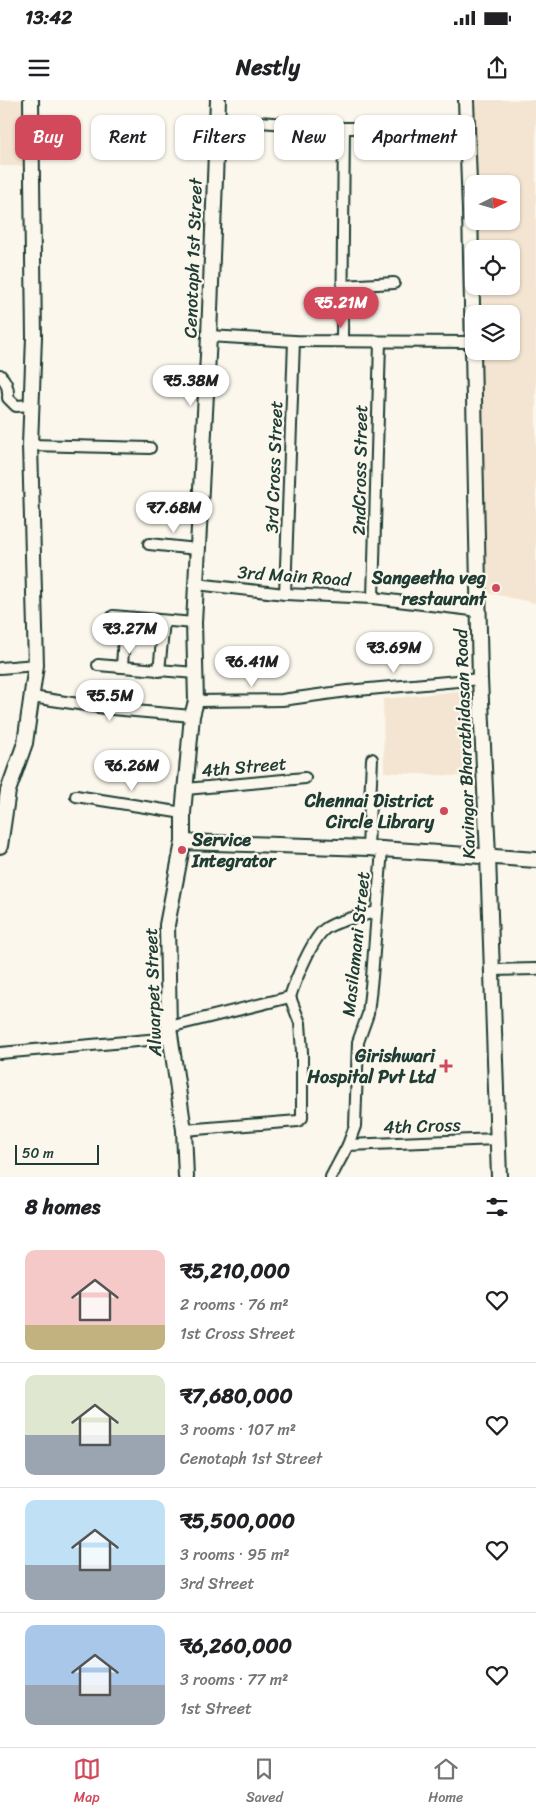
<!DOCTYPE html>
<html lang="en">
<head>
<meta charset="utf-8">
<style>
	:root { --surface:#fff; --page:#f6f6f6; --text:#202124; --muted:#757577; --line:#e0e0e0; --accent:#d1495b }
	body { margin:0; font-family:Sriracha,sans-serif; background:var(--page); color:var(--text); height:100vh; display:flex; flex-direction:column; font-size:19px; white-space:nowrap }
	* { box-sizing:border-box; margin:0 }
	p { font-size:16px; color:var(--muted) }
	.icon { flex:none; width:28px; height:28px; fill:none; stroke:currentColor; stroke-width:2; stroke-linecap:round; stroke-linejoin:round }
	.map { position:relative; height:1077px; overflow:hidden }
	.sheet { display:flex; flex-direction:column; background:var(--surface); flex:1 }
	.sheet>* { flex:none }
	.guide { position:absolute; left:15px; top:15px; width:506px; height:45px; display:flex; gap:10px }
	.needle { width:32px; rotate:85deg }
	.tools { position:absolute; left:465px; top:75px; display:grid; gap:10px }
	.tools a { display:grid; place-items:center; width:55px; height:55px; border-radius:10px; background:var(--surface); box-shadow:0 1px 4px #0004; font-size:25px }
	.scale { position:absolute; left:15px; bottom:12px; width:84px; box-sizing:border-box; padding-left:5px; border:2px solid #1f3d34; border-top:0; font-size:14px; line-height:18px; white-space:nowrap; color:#1f3d34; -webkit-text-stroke:4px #fbf7ec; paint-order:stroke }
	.price { position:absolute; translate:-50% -42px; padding:0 11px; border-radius:18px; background:#fff; color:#222; font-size:16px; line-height:32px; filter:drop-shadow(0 1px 2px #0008) }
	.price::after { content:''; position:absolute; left:50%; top:30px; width:15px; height:11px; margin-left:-8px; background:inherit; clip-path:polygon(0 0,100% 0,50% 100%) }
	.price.active { background:var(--accent); color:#fff }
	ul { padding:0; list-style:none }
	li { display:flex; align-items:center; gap:15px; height:125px; padding:0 25px }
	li+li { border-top:1px solid var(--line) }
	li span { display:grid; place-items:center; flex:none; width:140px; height:100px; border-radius:10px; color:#555 }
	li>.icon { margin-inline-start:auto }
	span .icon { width:60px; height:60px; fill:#fffc; stroke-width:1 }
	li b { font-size:21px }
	h2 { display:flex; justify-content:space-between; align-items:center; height:60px; padding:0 25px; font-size:21px }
	.chip { padding:0 18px; border-radius:10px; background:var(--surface); box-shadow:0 1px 4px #0004; font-size:18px; line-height:45px }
	.chip.active { background:var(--accent); color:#fff }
	.status { display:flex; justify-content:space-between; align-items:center; height:35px; padding:0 25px; background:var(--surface); direction:ltr }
	.status svg { height:14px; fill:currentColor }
	header { display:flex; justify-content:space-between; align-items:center; height:65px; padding:0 25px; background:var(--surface); font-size:22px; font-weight:700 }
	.tabs { display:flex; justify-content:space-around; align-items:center; height:70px; border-top:1px solid var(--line); background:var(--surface); font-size:14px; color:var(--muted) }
	.tabs a { display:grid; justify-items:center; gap:2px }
	.tabs .active { color:var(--accent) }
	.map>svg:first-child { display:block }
	.built { fill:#f4e5d2 }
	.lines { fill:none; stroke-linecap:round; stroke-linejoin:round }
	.street-casing { stroke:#1f3d34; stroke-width:14 }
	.secondary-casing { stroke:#1f3d34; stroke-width:18 }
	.street { stroke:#fbf7ec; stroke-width:10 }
	.secondary { stroke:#fbf7ec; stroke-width:14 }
	.poi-dot { fill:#d1495b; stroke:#fbf7ec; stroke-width:2 }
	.labels { text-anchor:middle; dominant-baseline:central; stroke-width:4.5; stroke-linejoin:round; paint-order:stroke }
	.street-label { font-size:18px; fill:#1f3d34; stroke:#fbf7ec }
	.poi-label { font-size:18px; font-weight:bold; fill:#1f3d34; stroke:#fbf7ec; text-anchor:end }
</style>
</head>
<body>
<div class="status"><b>13:42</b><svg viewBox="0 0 49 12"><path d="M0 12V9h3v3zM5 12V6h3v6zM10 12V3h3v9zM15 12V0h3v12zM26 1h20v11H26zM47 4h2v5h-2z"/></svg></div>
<header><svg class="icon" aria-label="menu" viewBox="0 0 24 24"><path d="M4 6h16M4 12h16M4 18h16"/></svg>Nestly<svg class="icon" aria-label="share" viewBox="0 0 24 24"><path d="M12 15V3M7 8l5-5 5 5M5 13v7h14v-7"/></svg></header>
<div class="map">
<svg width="536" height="1077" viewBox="0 0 536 1077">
	<rect width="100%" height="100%" fill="#fbf7ec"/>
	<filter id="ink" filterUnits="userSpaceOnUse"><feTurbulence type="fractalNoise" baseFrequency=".02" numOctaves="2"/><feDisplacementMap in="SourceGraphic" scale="10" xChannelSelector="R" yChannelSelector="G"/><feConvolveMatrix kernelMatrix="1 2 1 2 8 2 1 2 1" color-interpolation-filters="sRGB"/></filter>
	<g filter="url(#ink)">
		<g class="built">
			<path d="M0 0H23L25 66H0Z"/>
			<path d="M474 0H536V503L483 492 479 251H511V214H478V186H511V149H477V121H511V84H476Z"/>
			<path d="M468 590 472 677 384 672 383 599Z"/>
		</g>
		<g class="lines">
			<defs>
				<g id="street">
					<path d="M217 19 344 28H467"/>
					<path d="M343 186 394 183"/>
					<path d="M209 236 294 241 472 242"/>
					<path d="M342 241 344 28"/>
					<path d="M0 275C7 282 9 289 8 298L16 306 31 305"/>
					<path d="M30 345 150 348"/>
					<path d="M149 444 197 449"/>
					<path d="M196 484 285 494 373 498 480 511"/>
					<path d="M285 494 294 241"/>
					<path d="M373 498 380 242"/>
					<path d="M113 516 194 523"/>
					<path d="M98 565 195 573"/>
					<path d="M122 567 125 517"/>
					<path d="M0 568 36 565"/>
					<path d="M159 571 164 521"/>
					<path d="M32 597 112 609 192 616"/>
					<path d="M196 601 282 600 347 591 480 579"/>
					<path d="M186 689 305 678"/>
					<path d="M76 696 183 713"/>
					<path d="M368 748 372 659"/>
					<path d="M491 870 536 869"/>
					<path d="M169 927 290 897C295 881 312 839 325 829 337 820 361 816 376 812"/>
					<path d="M0 953 171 938"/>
					<path d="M184 1030 298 1021 302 1018V952L300 923 290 897"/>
					<path d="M348 1045 497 1039"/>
					<path d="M331 1077 348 1045 355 1026 358 942 368 914 372 877 382 749"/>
				</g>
				<g id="secondary">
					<path d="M466 0 470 110 480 579 488 756 499 1077"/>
					<path d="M183 742 368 748 536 760"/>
					<path d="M0 746 8 691 25 643 36 565 30 345 34 237 31 0"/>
					<path d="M186 1077 184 1030 169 927 167 825 183 742V713L192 616 196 601 194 523 209 236 218 0"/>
				</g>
			</defs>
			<use href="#street" class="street-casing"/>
			<use href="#secondary" class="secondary-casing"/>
			<use href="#street" class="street"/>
			<use href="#secondary" class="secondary"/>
		</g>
	</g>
	<g class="poi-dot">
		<circle cx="496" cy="488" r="5"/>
		<circle cx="444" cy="711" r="5"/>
		<circle cx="182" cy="750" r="5"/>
		<path d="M443.5 958.5h5v5h5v5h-5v5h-5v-5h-5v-5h5z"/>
	</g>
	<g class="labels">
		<g class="street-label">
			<text transform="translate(193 158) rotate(-88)">Cenotaph 1st Street</text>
			<text transform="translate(274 367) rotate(-88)">3rd Cross Street</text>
			<text transform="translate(360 370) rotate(-89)">2ndCross Street</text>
			<text transform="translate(294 476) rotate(4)">3rd Main Road</text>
			<text transform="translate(465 644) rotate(-92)">Kavingar Bharathidasan Road</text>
			<text transform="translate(244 667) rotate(-5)">4th Street</text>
			<text transform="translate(356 844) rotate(-84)">Masilamani Street</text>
			<text transform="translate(153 892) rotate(-92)">Alwarpet Street</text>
			<text transform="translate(422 1026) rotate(-2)">4th Cross</text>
		</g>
		<g class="poi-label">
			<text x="486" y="478">Sangeetha veg<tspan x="486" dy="21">restaurant</tspan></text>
			<text x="434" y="701">Chennai District<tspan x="434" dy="21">Circle Library</tspan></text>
			<text x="192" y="740" text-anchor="start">Service<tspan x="192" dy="21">Integrator</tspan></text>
			<text x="435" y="956">Girishwari<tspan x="435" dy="21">Hospital Pvt Ltd</tspan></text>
		</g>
	</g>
</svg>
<div class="tools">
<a><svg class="needle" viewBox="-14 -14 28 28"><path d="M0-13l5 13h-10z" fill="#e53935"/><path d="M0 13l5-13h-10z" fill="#757577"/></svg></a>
<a><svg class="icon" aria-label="locate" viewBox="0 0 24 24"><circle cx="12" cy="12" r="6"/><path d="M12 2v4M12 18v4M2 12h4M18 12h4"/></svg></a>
<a><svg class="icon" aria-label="layers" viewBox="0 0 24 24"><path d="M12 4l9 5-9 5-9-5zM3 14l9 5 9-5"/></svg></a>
</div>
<div class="scale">50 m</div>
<b class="price active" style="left:341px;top:229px">₹5.21M</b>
<b class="price" style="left:191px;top:307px">₹5.38M</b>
<b class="price" style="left:174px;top:434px">₹7.68M</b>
<b class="price" style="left:130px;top:555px">₹3.27M</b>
<b class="price" style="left:394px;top:574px">₹3.69M</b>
<b class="price" style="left:252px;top:588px">₹6.41M</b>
<b class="price" style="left:110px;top:622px">₹5.5M</b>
<b class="price" style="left:132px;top:692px">₹6.26M</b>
<div class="guide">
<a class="chip active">Buy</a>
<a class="chip">Rent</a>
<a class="chip">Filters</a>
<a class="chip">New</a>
<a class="chip">Apartment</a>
</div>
</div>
<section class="sheet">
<h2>8 homes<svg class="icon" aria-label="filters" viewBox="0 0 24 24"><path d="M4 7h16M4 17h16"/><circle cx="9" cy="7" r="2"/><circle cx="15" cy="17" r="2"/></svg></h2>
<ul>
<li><span style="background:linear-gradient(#f6c9c9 75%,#c2b280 0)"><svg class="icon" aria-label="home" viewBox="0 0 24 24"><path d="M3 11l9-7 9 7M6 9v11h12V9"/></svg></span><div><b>₹5,210,000</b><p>2 rooms · 76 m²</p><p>1st Cross Street</p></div><svg class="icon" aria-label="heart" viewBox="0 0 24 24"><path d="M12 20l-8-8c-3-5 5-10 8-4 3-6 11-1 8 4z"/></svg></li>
<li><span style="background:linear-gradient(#dfe7d0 60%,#9aa5b1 0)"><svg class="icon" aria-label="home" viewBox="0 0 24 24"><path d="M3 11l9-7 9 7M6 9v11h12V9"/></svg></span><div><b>₹7,680,000</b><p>3 rooms · 107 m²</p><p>Cenotaph 1st Street</p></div><svg class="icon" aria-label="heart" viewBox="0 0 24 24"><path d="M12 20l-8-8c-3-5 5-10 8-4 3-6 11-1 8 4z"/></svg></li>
<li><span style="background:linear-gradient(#bfe0f5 65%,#9aa5b1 0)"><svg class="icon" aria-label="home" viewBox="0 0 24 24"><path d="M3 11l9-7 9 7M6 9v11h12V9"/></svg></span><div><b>₹5,500,000</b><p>3 rooms · 95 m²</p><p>3rd Street</p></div><svg class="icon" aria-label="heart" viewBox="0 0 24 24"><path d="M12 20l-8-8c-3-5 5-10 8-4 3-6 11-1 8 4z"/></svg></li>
<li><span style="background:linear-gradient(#a9c7e8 60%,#9aa5b1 0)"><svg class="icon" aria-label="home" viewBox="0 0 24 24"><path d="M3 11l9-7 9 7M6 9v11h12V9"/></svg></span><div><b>₹6,260,000</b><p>3 rooms · 77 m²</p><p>1st Street</p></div><svg class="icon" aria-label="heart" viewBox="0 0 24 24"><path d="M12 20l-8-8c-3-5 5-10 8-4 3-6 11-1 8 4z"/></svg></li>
</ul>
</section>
<nav class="tabs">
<a class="active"><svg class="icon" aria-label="map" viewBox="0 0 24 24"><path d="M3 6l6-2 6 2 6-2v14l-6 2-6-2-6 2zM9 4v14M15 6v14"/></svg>Map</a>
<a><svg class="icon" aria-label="saved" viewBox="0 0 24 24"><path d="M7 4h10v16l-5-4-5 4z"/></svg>Saved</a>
<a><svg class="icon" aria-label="home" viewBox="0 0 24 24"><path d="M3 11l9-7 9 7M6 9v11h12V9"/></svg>Home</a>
</nav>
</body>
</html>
